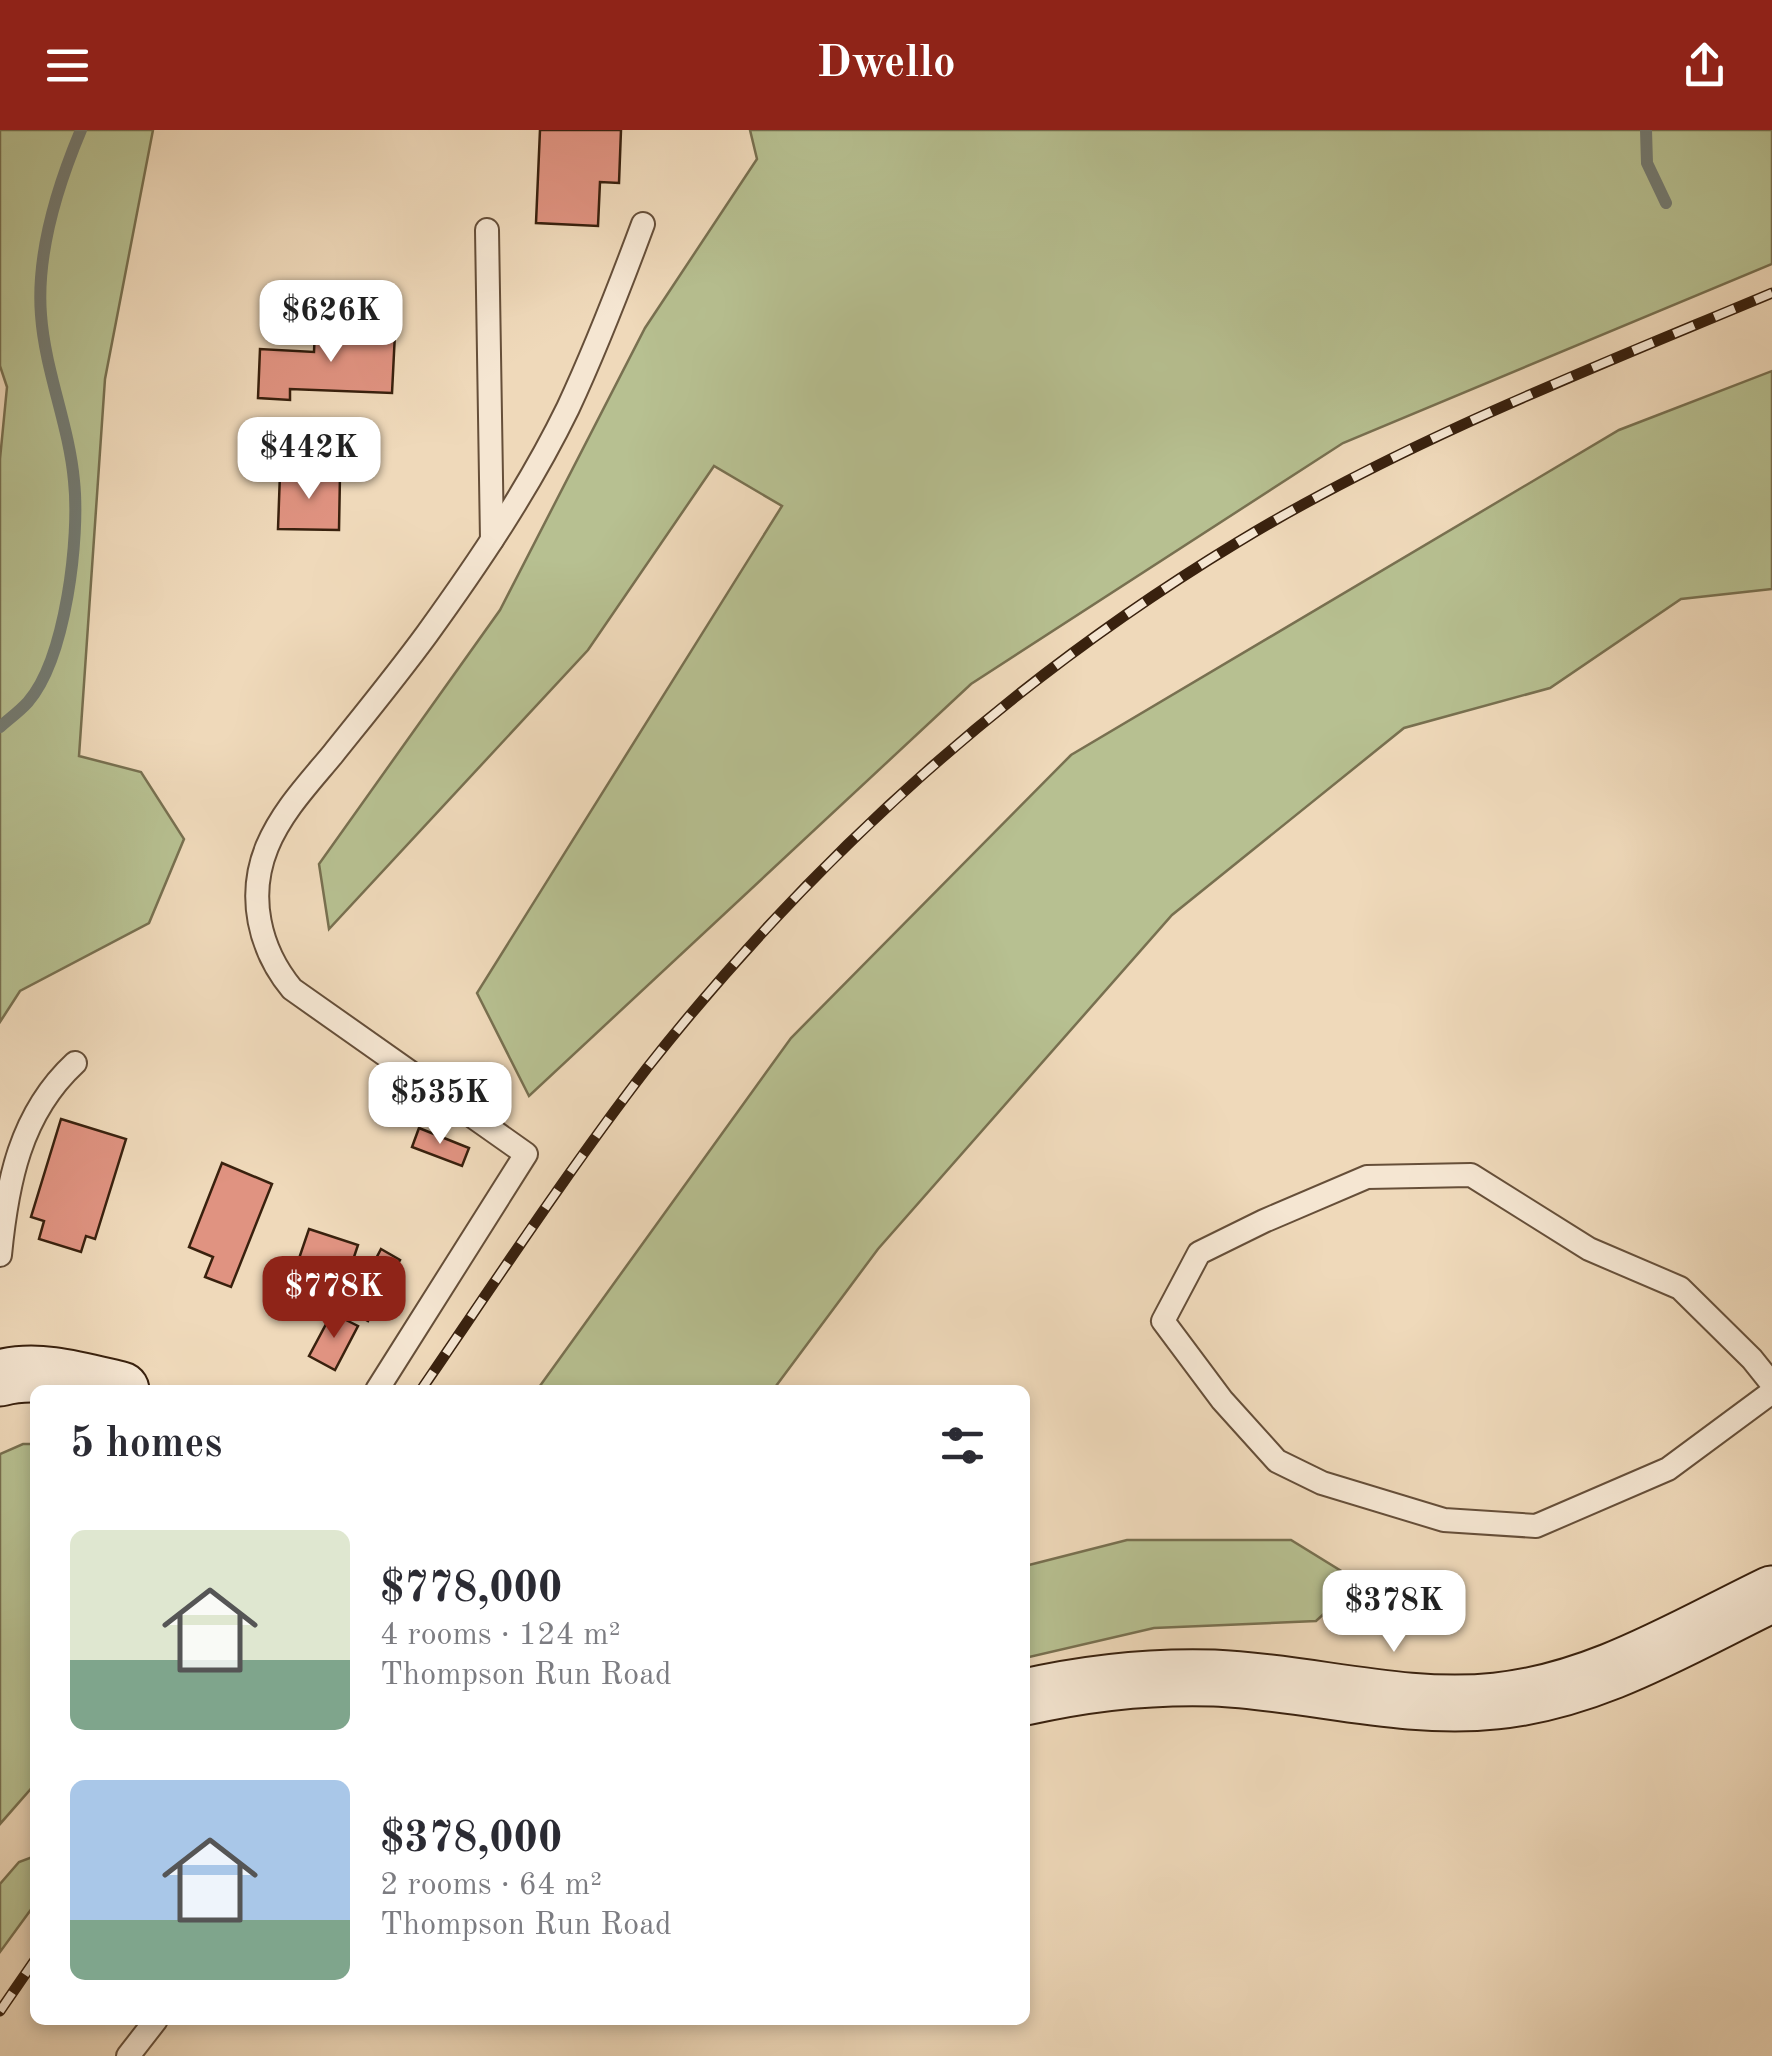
<!DOCTYPE html>
<html lang="en">
<head>
<meta charset="utf-8">
<style>
	:root { --surface:#fff; --page:#f2f2f3; --text:#2b2b33; --muted:#7c7c81; --accent:#8f2418 }
	body { margin:0; font-family:"Old Standard TT",serif; background:var(--page); color:var(--text); height:100vh; display:flex; flex-direction:column; font-size:38px; white-space:nowrap }
	* { box-sizing:border-box; margin:0 }
	p { font-size:32px; color:var(--muted) }
	.icon { flex:none; width:55px; height:55px; fill:none; stroke:currentColor; stroke-width:2; stroke-linecap:round; stroke-linejoin:round }
	.map { position:relative; flex:1; overflow:hidden }
	.panel { position:absolute; left:30px; top:1255px; width:1000px; height:640px; display:flex; flex-direction:column; background:var(--surface); border-radius:15px; box-shadow:0 5px 15px #0003 }
	.panel>* { flex:none }
	.price { position:absolute; translate:-50% -85px; padding:0 22px; border-radius:20px; background:#fff; color:#222; font-size:32px; line-height:65px; filter:drop-shadow(0 2px 5px #0008) }
	.price::after { content:''; position:absolute; left:50%; top:60px; width:30px; height:22px; margin-left:-15px; background:inherit; clip-path:polygon(0 0,100% 0,50% 100%) }
	.price.selected { background:var(--accent); color:#fff }
	ul { padding:0; list-style:none }
	li { display:flex; align-items:center; gap:30px; height:250px; padding:0 40px }
	li span { display:grid; place-items:center; flex:none; width:280px; height:200px; border-radius:15px; color:#555 }
	li>.icon { margin-inline-start:auto }
	span .icon { width:120px; height:120px; fill:#fffc; stroke-width:1 }
	li b { font-size:42px }
	h2 { display:flex; justify-content:space-between; align-items:center; height:120px; padding:0 40px; font-size:42px }
	header { display:flex; justify-content:space-between; align-items:center; height:130px; padding:0 40px; background:var(--accent); color:#fff; font-size:45px; font-weight:800 }
	.map>svg:first-child { display:block }
	.green { fill:#b7c091; stroke:#787050; stroke-width:2.5 }
	.lines { fill:none; stroke-linecap:round; stroke-linejoin:round }
	.stream { stroke:#747c74; stroke-width:12 }
	.building { fill:#e09381; stroke:#39210e; stroke-width:2.5 }
	.lane-casing { stroke:#664f39; stroke-width:26 }
	.secondary-casing { stroke:#39210e; stroke-width:59 }
	.lane { stroke:#f5e6d2; stroke-width:22 }
	.secondary { stroke:#f5e6d2; stroke-width:55 }
	.rail-casing { stroke:#39210e; stroke-width:11 }
	.rail { stroke:#f5e6d2; stroke-width:8; stroke-dasharray:22; stroke-linecap:butt }
</style>
</head>
<body>
<header><svg class="icon" aria-label="menu" viewBox="0 0 24 24"><path d="M4 6h16M4 12h16M4 18h16"/></svg>Dwello<svg class="icon" aria-label="share" viewBox="0 0 24 24"><path d="M12 15V3M7 8l5-5 5 5M5 13v7h14v-7"/></svg></header>
<div class="map">
<svg width="1772" height="1926" viewBox="0 0 1772 1926">
	<rect width="100%" height="100%" fill="#efd9ba"/>
	<filter id="stains"><feTurbulence type="fractalNoise" baseFrequency=".002" numOctaves="4"/><feColorMatrix values="0 0 0 0 .2 0 0 0 0 .09 0 0 0 0 .02 0 0 0 .5 -.17"/></filter>
	<radialGradient id="worn" r=".72"><stop offset=".6" stop-color="#630" stop-opacity="0"/><stop offset="1" stop-color="#630" stop-opacity=".3"/></radialGradient>
	<g class="green">
		<path d="M0 0H153L105 249 79 626 141 642 184 709 149 793 20 861 0 892V329L7 257 0 236Z"/>
		<path d="M750 0H1772V134L1343 313 971 554 529 966 477 863 782 376 714 336 588 520 329 799 319 734 500 480 645 198 757 29Z"/>
		<path d="M1772 241V459L1681 469 1550 558 1404 598 1172 785 878 1119 773 1260H537L791 908 1071 625 1619 300Z"/>
		<path d="M23 1314H35V1654L0 1694V1324Z"/>
		<path d="M1127 1410H1291L1359 1452 1316 1491 1154 1498 1025 1528V1436Z"/>
		<path d="M35 1726V1774L0 1822V1754L19 1732Z"/>
	</g>
	<g class="lines">
		<g class="stream">
			<path d="M1646 0 1647 33 1666 73"/>
			<path d="M0 597C9 589 20 581 28 572 66 528 80 407 74 351 69 295 45 241 41 185 36 123 57 57 81 0"/>
		</g>
	</g>
	<g class="building">
		<path d="M540 0H621L619 53 600 52 598 96 536 93Z"/>
		<path d="M315 199 395 203 392 263 290 259V270L258 268 260 219 314 222Z"/>
		<path d="M280 343 340 345 339 400 278 399Z"/>
		<path d="M61 989 126 1009 95 1109 86 1106 81 1122 39 1109 44 1091 31 1087Z"/>
		<path d="M419 998 469 1018 462 1036 412 1017Z"/>
		<path d="M222 1033 272 1054 231 1157 205 1147 213 1127 189 1117Z"/>
		<path d="M309 1099 358 1115 339 1172 290 1155Z"/>
		<path d="M381 1119 400 1130 368 1191 349 1180Z"/>
		<path d="M332 1183 358 1196 335 1240 309 1226Z"/>
	</g>
	<g class="lines">
		<defs>
			<g id="lane">
				<path d="M487 100 492 410"/>
				<path d="M0 1125C7 1053 20 984 75 933"/>
				<path d="M1772 1254 1752 1229 1680 1158 1589 1119 1471 1045 1367 1047 1264 1091 1199 1123 1163 1191 1222 1270 1277 1331 1322 1353 1444 1390 1536 1396 1668 1339 1772 1262"/>
				<path d="M377 1260 526 1024 292 859C259 819 247 766 267 717 282 681 309 653 333 624 365 584 397 545 427 504 479 432 529 358 568 278 596 218 620 156 643 94"/>
				<path d="M128 1926 156 1890"/>
			</g>
			<g id="secondary">
				<path d="M0 1248C38 1237 83 1251 121 1260"/>
				<path d="M1025 1567C1087 1553 1150 1546 1214 1548 1308 1552 1402 1581 1496 1571 1596 1561 1683 1507 1772 1464"/>
			</g>
		</defs>
		<use href="#lane" class="lane-casing"/>
		<use href="#secondary" class="secondary-casing"/>
		<use href="#lane" class="lane"/>
		<use href="#secondary" class="secondary"/>
		<defs>
			<g id="rail">
				<path d="M421 1260C495 1152 567 1042 647 938 812 729 1010 550 1238 412 1404 311 1593 238 1772 163"/>
				<path d="M0 1881 35 1830"/>
			</g>
		</defs>
		<use href="#rail" class="rail-casing"/>
		<use href="#rail" class="rail"/>
	</g>
	<rect width="100%" height="100%" filter="url(#stains)"/>
	<rect width="100%" height="100%" fill="url(#worn)"/>
</svg>
<b class="price" style="left:331px;top:235px">$626K</b>
<b class="price" style="left:309px;top:372px">$442K</b>
<b class="price" style="left:440px;top:1017px">$535K</b>
<b class="price selected" style="left:334px;top:1211px">$778K</b>
<b class="price" style="left:1394px;top:1525px">$378K</b>
<section class="panel">
<h2>5 homes<svg class="icon" aria-label="filters" viewBox="0 0 24 24"><path d="M4 7h16M4 17h16"/><circle cx="9" cy="7" r="2"/><circle cx="15" cy="17" r="2"/></svg></h2>
<ul>
<li><span style="background:linear-gradient(#dfe7d0 65%,#7fa58c 0)"><svg class="icon" aria-label="home" viewBox="0 0 24 24"><path d="M3 11l9-7 9 7M6 9v11h12V9"/></svg></span><div><b>$778,000</b><p>4 rooms · 124 m²</p><p>Thompson Run Road</p></div></li>
<li><span style="background:linear-gradient(#a9c7e8 70%,#7fa58c 0)"><svg class="icon" aria-label="home" viewBox="0 0 24 24"><path d="M3 11l9-7 9 7M6 9v11h12V9"/></svg></span><div><b>$378,000</b><p>2 rooms · 64 m²</p><p>Thompson Run Road</p></div></li>
</ul>
</section>
</div>
</body>
</html>
